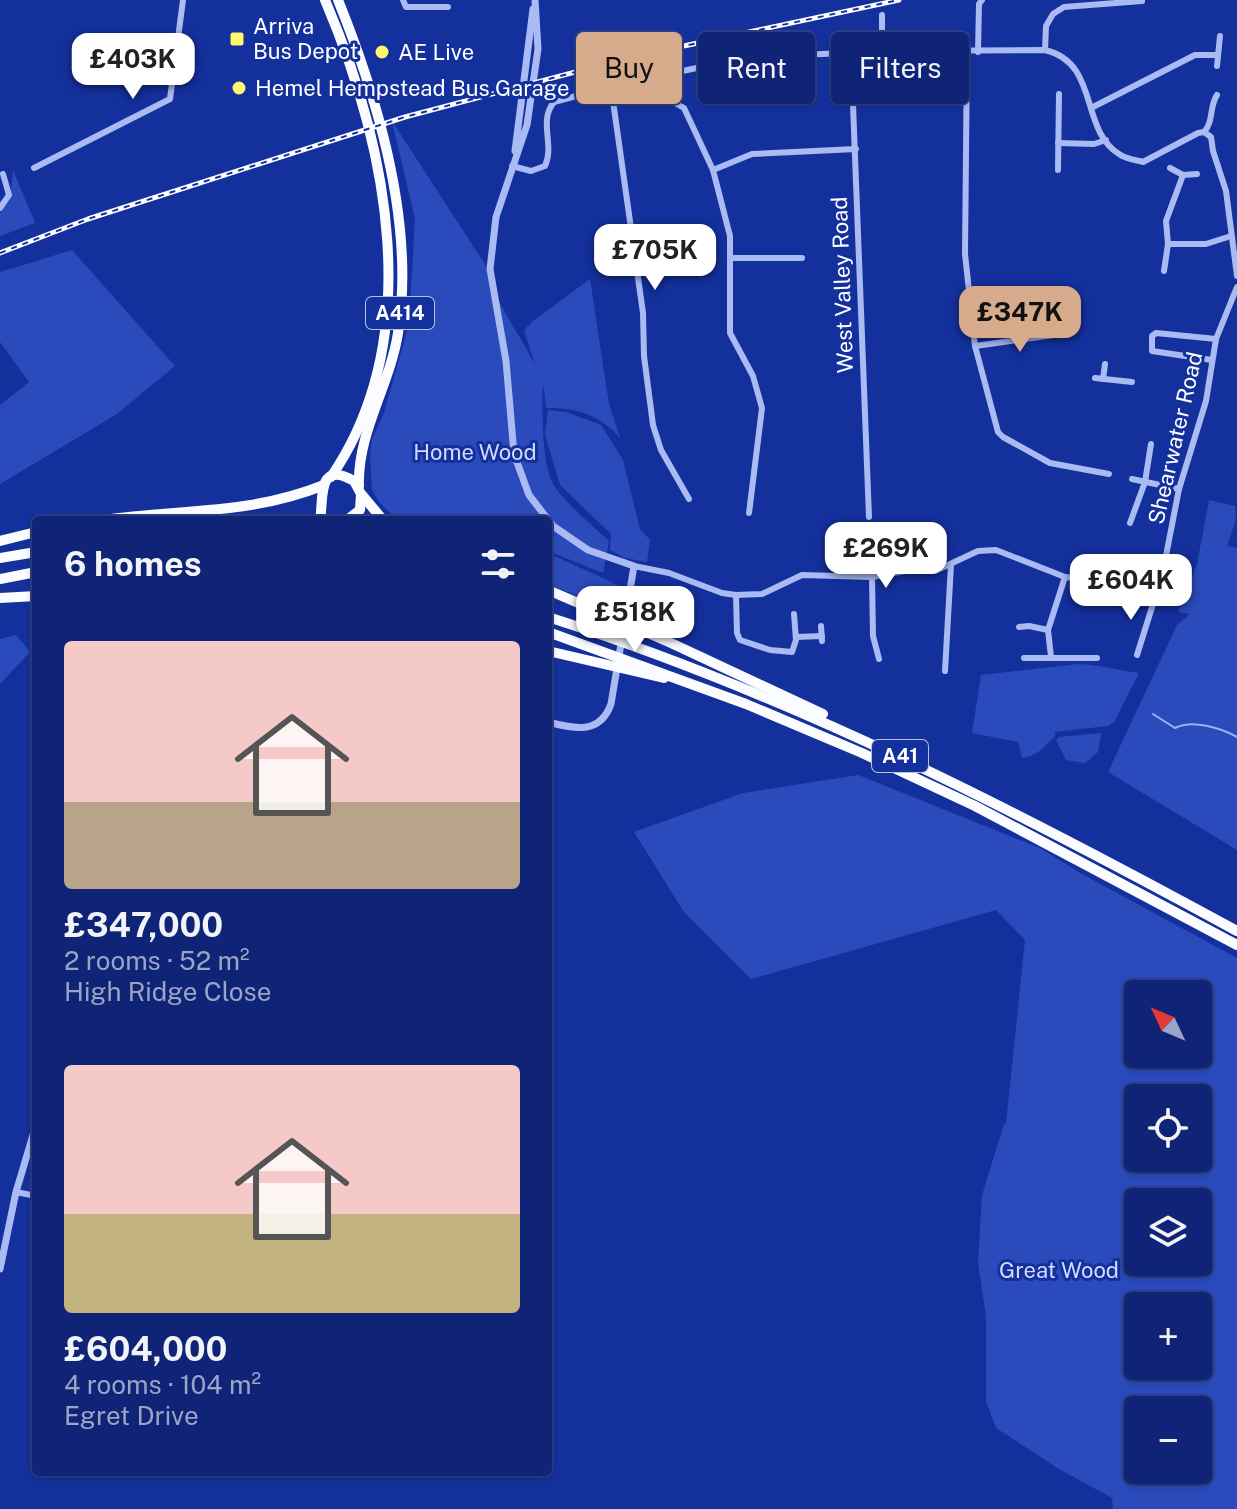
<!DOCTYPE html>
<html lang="en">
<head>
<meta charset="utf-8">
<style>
	:root { --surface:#0f2476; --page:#182c7b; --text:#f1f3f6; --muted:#9ba4c5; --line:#2f4188; --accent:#d6ab8b }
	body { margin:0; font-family:"Public Sans",sans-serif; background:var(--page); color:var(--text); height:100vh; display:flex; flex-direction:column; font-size:30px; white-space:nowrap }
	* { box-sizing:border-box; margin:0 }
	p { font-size:26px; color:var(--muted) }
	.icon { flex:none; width:44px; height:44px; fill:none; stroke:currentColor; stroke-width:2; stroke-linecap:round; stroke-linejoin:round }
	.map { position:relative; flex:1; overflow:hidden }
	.sheet { position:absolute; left:32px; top:516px; width:520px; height:960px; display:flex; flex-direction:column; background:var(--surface); border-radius:8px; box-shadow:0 2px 6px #0004,0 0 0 2px var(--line) }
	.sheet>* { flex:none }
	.top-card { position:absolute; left:576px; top:32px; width:540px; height:72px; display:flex; gap:16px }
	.needle { width:52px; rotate:314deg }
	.fabs { position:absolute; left:1124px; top:980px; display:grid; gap:16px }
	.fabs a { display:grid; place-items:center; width:88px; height:88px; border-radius:8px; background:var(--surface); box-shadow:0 2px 6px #0004,0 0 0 2px var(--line); font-size:40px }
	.price { position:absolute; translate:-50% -68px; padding:0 18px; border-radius:16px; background:#fff; color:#222; font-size:26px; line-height:52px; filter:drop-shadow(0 2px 4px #0008) }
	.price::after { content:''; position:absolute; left:50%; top:48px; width:24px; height:18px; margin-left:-12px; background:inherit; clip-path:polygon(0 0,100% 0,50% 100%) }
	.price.active { background:var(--accent); color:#111 }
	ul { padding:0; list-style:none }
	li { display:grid; align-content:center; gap:16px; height:424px; padding:0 32px }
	li span { display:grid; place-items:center; height:248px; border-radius:8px; color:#555 }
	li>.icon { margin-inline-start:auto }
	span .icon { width:144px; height:144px; fill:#fffc; stroke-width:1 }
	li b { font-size:34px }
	h2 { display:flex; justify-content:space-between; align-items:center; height:96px; padding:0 32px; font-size:34px }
	.chip { padding:0 28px; border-radius:8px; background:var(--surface); box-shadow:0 2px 6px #0004,0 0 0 2px var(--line); font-size:28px; line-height:72px }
	.chip.active { background:var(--accent); color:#111 }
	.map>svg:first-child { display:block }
	.green { fill:#2b4bbd; fill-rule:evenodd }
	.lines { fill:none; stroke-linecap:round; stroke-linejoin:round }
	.stream { stroke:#9db1f6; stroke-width:2 }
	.minor { stroke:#aabaf3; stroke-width:6 }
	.tertiary { stroke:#aabaf3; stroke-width:7 }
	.trunk { stroke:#fbfcff; stroke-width:10 }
	.rail-casing { stroke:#fff; stroke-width:5 }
	.rail { stroke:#14309d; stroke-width:2; stroke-dasharray:6; stroke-linecap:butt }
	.poi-dot { fill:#fff76d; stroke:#14309d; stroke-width:3 }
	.labels { text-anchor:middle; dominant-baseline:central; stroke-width:6; stroke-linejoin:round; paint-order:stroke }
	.shield { fill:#14309d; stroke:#b8c1e2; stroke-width:2 }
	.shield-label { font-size:20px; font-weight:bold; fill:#fff }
	.poi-label { font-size:22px; fill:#fff; stroke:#14309d; text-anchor:start }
	.street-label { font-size:22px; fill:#fff; stroke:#14309d }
	.park-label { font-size:22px; fill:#d3dcfd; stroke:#14309d }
</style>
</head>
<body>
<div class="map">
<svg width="1237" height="1509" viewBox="0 0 1237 1509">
	<rect width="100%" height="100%" fill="#14309d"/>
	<g class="green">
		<path d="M392 121 486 266C492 298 520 334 535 365L524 330 533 321 590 279 609 404 620 438C601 415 576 407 546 408L543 382C542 405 541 468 555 487 569 507 591 524 609 541L603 573 548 551V520H398L379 502 372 490 370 456 372 439 384 413 409 324 415 219Z"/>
		<path d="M13 170 35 223 0 236V213L10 200Z"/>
		<path d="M72 250 175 366 117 414 0 484V405L29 382 0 342V272Z"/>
		<path d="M548 410 566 412 601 425 623 460 640 529 650 540 647 562 625 558 610 550 611 534 560 485 545 435Z"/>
		<path d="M1209 500 1235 506 1236 519 1227 546 1237 548V850L1108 772 1177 625 1190 614 1178 612 1197 564Z"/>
		<path d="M883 527 884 564 858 565 857 528Z"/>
		<path d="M548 553 622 587 625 595 622 614 548 584Z"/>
		<path d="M16 635 30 652 0 684V639Z"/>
		<path d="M1078 664C1101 665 1116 670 1139 673L1114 722 1108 726 1054 732 1056 735C1045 746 1038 756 1022 758L1018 742 972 733 981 675Z"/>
		<path d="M1101 733 1098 752 1085 763 1066 760 1056 740 1059 737Z"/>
		<path d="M858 775 1040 848 1080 873 1237 958V1509H1113L1112 1498 1059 1469 996 1428 986 1401V1317L978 1263 982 1195 1004 1124H1006L1025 940 996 910 751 979 684 912 634 832 743 793ZM1138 994H1198V1054H1138ZM1138 1098H1198V1158H1138ZM1138 1202H1198V1262H1138ZM1138 1306H1198V1366H1138ZM1138 1410H1198V1470H1138Z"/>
	</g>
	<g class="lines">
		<path class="stream" d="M1153 714 1175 728C1192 719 1221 728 1237 737"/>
		<g class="minor">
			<path d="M403 0 406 7H448"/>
			<path d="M1045 50 1046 26 1053 14 1064 7 1142 1"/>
			<path d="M882 51V15"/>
			<path d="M967 51 965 254 975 346 998 432 1003 437 1050 463 1109 474"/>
			<path d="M978 52 979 4 982 0"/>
			<path d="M851 53 869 517"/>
			<path d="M1217 66 1220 36"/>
			<path d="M611 87 643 313 644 356 653 425 661 450 689 499"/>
			<path d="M617 87 657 93 684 108 713 170 730 236V333L753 376 762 408 749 513"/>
			<path d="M665 96 663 86 667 75"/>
			<path d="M1091 108 1195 55H1218"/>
			<path d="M1204 132C1214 121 1209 107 1217 95"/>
			<path d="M1058 143 1094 144 1106 140"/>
			<path d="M512 166 531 171 545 166C555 145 538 121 554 102L613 86 743 58 882 51 1045 50C1100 63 1079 129 1119 154 1126 159 1136 160 1143 162L1198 133 1204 132 1211 137 1213 151 1226 191 1237 276"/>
			<path d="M34 168 170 99 183 0"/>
			<path d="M1170 168 1183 175"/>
			<path d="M713 170 752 154 856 149"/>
			<path d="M1058 170 1059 94"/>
			<path d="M1197 174 1183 175 1166 221 1168 244H1206L1231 236"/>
			<path d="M0 208 9 195 3 174"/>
			<path d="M731 258H802"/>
			<path d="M1164 271 1168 244"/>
			<path d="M975 346 1061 334"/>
			<path d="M1212 360 1152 351V336L1156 333 1216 339"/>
			<path d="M1095 378 1132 382"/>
			<path d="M1103 379 1105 364"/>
			<path d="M1132 479 1179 489"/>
			<path d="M1130 523 1145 482 1151 444"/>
			<path d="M634 566 669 573 722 593 736 595 762 594 802 575 872 577 910 570 935 571 978 551 996 550 1065 577 1101 581 1141 591 1158 579 1164 566 1179 489 1206 401 1216 339 1237 287"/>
			<path d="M872 577 873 636 879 659"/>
			<path d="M736 595 737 633 740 640 770 650 792 652 796 640 794 614"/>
			<path d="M821 626 822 641"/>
			<path d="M1019 627 1029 626 1048 630"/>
			<path d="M796 637 822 636"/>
			<path d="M1137 655 1153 604 1146 589"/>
			<path d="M1051 657 1048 630 1065 577"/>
			<path d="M1024 658H1097"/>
			<path d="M945 671 951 565"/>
			<path d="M16 1192 36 1196"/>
		</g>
		<g class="tertiary">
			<path d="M535 0 538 49 527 125 496 217 490 269 506 361 514 454 529 495 553 526 588 550 634 566 611 704C600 735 574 729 548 722"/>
			<path d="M515 151 533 9"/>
			<path d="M0 1269 16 1192 36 1125"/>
		</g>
		<g class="trunk">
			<path d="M325 0C387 145 427 337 331 477"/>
			<path d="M338 0C378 99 415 226 398 333 390 385 357 433 359 486"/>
			<path d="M362 495 383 520"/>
			<path d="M103 520C180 509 250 515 324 485"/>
			<path d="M320 520C324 500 316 459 354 481L361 494 360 510 347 520"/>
			<path d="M0 541 36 532"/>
			<path d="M0 558 36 552"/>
			<path d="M0 579 36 572"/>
			<path d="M548 590 671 643 823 714"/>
			<path d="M0 598 36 596"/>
			<path d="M548 617C790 694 1015 810 1237 931"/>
			<path d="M548 632 746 704 862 753 975 806 1237 945"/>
			<path d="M548 651 664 678"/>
		</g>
		<defs>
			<path id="rail" d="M0 253 88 219 405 117 632 57 899 0"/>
		</defs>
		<use href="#rail" class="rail-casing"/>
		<use href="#rail" class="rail"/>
	</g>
	<g class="poi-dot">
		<rect x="229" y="31" width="16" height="16" rx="4"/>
		<circle cx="382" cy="52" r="8"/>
		<circle cx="239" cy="88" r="8"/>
	</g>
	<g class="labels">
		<g class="shield">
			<rect x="366" y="297" width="68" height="32" rx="6"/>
			<rect x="872" y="740" width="56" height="32" rx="6"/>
		</g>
		<g class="shield-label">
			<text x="400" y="313">A414</text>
			<text x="900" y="756">A41</text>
		</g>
		<g class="poi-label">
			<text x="253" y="26">Arriva<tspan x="253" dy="25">Bus Depot</tspan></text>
			<text x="398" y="52">AE Live</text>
			<text x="255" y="88">Hemel Hempstead Bus Garage</text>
		</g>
		<g class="street-label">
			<text transform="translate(842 285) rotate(-92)">West Valley Road</text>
			<text transform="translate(1175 438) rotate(-77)">Shearwater Road</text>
		</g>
		<g class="park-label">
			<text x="475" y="452">Home Wood</text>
			<text x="1059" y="1270">Great Wood</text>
		</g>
	</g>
</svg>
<div class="fabs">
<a><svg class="needle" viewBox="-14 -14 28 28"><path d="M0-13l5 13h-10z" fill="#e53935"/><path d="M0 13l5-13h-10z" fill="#9ba4c5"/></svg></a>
<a><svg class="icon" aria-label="locate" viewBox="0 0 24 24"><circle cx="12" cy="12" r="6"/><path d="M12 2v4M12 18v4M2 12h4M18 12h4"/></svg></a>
<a><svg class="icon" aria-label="layers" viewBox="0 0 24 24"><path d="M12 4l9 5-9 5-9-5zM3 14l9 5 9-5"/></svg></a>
<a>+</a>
<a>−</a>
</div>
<b class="price" style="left:133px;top:101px">£403K</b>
<b class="price" style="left:655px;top:292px">£705K</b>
<b class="price active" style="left:1020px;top:354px">£347K</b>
<b class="price" style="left:886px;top:590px">£269K</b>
<b class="price" style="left:1131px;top:622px">£604K</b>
<b class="price" style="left:635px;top:654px">£518K</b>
<div class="top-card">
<a class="chip active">Buy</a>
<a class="chip">Rent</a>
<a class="chip">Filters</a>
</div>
<section class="sheet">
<h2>6 homes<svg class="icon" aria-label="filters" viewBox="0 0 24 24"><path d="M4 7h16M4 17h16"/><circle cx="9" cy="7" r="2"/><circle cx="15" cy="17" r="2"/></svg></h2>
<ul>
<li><span style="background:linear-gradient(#f6c9c9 65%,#b9a48a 0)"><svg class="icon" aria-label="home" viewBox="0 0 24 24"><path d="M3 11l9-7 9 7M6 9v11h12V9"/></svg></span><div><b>£347,000</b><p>2 rooms · 52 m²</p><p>High Ridge Close</p></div></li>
<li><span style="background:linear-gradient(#f6c9c9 60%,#c2b280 0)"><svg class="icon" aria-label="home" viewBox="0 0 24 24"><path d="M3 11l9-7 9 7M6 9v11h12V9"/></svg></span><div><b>£604,000</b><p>4 rooms · 104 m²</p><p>Egret Drive</p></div></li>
</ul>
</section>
</div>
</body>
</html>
